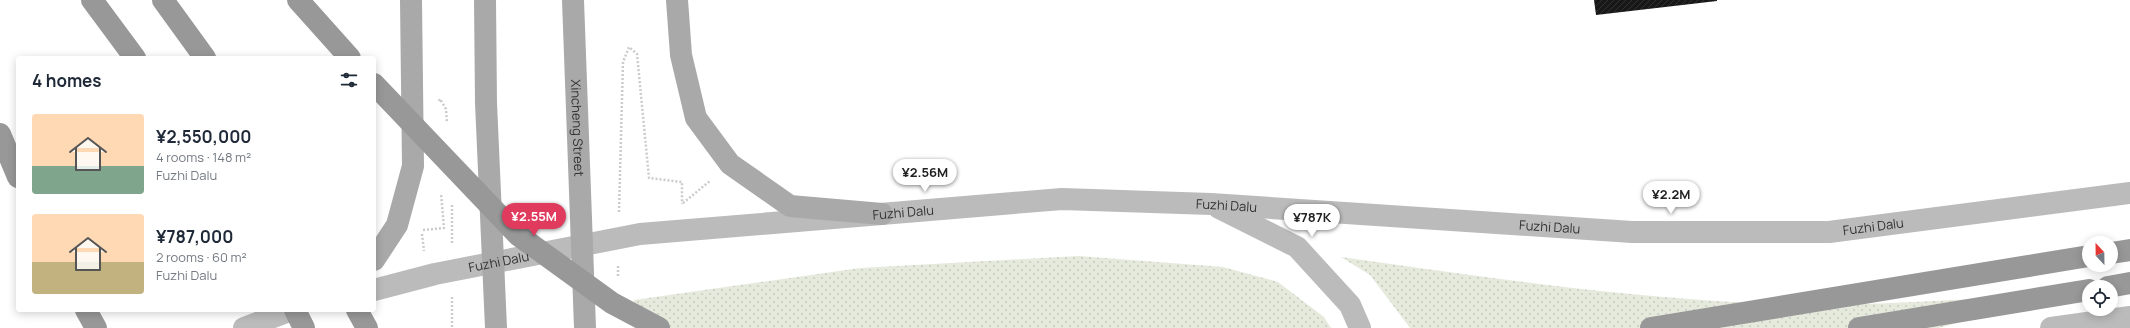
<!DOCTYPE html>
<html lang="en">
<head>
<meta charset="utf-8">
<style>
	:root { --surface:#fff; --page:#f2f2f3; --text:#1f2937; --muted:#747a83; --accent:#e03b5c }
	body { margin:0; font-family:Manrope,sans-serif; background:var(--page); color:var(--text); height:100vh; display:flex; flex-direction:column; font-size:15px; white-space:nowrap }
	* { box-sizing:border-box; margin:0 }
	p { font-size:13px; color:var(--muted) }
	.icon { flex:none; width:22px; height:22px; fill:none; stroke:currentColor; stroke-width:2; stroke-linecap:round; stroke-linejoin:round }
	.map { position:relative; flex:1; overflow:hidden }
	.drawer { position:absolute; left:16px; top:56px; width:360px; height:256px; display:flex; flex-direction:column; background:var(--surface); border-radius:4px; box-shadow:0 2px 10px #0003 }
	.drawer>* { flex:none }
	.needle { width:26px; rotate:338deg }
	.controls { position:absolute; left:2082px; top:236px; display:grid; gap:8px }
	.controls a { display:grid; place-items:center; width:36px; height:36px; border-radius:50%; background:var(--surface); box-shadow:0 2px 10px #0003; font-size:20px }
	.price { position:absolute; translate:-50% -34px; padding:0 9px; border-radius:14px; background:#fff; color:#222; font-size:13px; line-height:26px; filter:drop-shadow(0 1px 2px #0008) }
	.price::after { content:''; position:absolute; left:50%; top:24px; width:12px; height:9px; margin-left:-6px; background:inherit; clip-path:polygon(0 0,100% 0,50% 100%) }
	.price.selected { background:var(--accent); color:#fff }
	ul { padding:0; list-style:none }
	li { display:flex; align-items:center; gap:12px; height:100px; padding:0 16px }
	li span { display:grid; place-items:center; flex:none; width:112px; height:80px; border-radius:4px; color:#555 }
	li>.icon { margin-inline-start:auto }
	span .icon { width:48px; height:48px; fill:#fffc; stroke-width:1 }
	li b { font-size:17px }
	h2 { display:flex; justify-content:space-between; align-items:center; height:48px; padding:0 16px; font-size:17px }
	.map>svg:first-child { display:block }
	.grass { fill:url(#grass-dots) }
	.building { fill:url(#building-hatch) }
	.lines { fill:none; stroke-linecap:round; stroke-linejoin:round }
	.path { stroke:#cbcbcb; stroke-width:2.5; stroke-dasharray:2 2; stroke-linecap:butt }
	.secondary { stroke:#bbb; stroke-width:22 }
	.primary { stroke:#a9a9a9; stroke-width:22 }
	.highway { stroke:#989898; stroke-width:22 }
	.labels { text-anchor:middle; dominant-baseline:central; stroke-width:4; stroke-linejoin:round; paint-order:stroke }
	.street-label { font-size:13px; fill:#313131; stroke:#fff }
</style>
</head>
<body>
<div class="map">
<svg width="2130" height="328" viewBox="0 0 2130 328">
	<defs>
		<pattern id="grass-dots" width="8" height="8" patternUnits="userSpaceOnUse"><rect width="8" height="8" fill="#e6eadd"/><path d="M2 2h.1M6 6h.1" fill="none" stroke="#c6c9be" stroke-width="1.8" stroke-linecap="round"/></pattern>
		<pattern id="building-hatch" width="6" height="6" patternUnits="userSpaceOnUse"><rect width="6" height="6" fill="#181818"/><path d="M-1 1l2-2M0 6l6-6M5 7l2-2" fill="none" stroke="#313131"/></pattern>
	</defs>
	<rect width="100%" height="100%" fill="#fff"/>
	<g class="grass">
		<path d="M1079 256 1223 267 1278 282 1324 317 1331 328H637L634 300 860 268Z"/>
		<path d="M1341 257C1476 276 1611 296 1748 303 1843 308 1939 301 2035 295L2040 300 1939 328H1410L1370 275Z"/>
	</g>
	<path class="building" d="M1594 0H1717V1L1596 15Z"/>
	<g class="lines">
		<g class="path">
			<path d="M439 101 440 99 446 109 447 122"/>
			<path d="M683 203 710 181"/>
			<path d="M452 205V244"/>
			<path d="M619 212 623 62 629 47 637 54 649 178 682 182V204"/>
			<path d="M423 230 444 228 441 193"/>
			<path d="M422 234 424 251"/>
			<path d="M618 276V265"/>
			<path d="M452 297V328"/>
		</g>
		<g class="secondary">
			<path d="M1219 208 1297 247 1350 305 1360 328"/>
			<path id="s1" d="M374 290 435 274 640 234 1062 199 1211 204 1632 232H1829L2130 193"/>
			<path d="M244 328 292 310"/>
			<path d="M2051 328 2130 317"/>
		</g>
		<g class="primary">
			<path d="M485 0 486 103 496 328"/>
			<path id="s2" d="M573 0 585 328"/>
			<path d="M677 0 681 55 696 118 730 164 790 206 882 214"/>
			<path d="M374 260 397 225 413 166 411 0"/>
		</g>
		<g class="highway">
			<path d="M92 0 135 58"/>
			<path d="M163 0 205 58"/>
			<path d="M298 0 350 58"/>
			<path d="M374 84 518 235 612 303 659 328"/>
			<path d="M0 134 18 177"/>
			<path d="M2111 253 2130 250"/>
			<path d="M2108 287 2130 283"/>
			<path d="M86 310 96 328"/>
			<path d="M295 310 304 328"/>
			<path d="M357 310 367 328"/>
			<path d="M1651 328 2089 256"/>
			<path d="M1859 328 2089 290"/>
		</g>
	</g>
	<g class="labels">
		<g class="street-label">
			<text stroke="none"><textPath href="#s2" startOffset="128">Xincheng Street</textPath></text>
			<text stroke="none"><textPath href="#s1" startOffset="860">Fuzhi Dalu</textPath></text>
			<text stroke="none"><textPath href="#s1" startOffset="536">Fuzhi Dalu</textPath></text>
			<text stroke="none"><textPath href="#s1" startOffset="1184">Fuzhi Dalu</textPath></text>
			<text stroke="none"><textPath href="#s1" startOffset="1508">Fuzhi Dalu</textPath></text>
			<text stroke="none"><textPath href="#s1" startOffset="128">Fuzhi Dalu</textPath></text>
		</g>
	</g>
</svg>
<div class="controls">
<a><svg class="needle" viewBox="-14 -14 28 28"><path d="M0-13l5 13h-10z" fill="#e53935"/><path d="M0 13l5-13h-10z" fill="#747a83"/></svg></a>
<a><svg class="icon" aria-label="locate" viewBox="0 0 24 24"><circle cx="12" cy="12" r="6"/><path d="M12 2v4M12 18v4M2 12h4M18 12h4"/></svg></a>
</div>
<b class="price" style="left:925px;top:193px">¥2.56M</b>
<b class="price" style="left:1671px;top:215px">¥2.2M</b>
<b class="price selected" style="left:534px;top:237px">¥2.55M</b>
<b class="price" style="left:1312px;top:238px">¥787K</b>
<section class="drawer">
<h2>4 homes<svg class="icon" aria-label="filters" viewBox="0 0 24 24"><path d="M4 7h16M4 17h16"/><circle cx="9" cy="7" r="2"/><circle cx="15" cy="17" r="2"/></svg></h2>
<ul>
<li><span style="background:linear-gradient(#ffd9b3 65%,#7fa58c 0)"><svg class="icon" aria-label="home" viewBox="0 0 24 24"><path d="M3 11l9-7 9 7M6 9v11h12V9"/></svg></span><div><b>¥2,550,000</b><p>4 rooms · 148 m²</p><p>Fuzhi Dalu</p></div></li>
<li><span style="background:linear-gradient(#ffd9b3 60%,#c2b280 0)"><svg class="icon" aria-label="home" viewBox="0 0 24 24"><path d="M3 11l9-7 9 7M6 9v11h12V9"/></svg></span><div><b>¥787,000</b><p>2 rooms · 60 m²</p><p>Fuzhi Dalu</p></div></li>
</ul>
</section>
</div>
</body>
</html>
